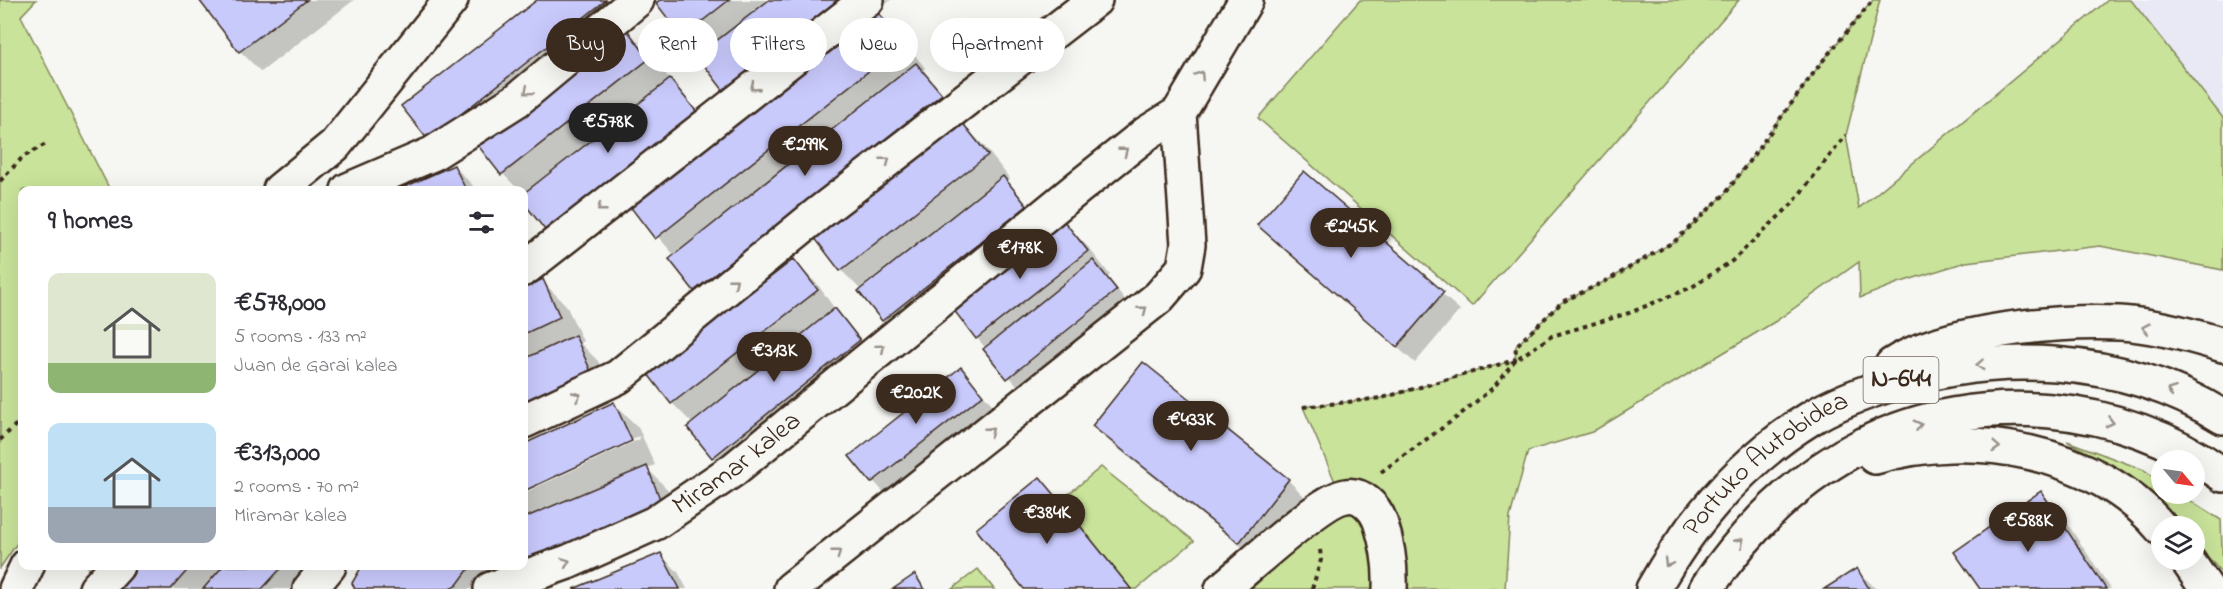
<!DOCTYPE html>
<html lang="en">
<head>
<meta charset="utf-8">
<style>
	:root { --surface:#fff; --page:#f7f7f7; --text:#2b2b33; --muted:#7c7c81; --accent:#3b2a1e }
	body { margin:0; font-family:"Indie Flower",sans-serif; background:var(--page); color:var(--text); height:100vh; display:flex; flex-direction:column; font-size:22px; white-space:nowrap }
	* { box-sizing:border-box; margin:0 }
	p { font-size:20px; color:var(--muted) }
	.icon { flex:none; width:33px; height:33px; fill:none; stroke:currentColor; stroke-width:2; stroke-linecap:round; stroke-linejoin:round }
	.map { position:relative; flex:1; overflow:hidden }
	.details { position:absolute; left:18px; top:186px; width:510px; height:384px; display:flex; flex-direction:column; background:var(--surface); border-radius:12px; box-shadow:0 6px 24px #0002 }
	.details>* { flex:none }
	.hud { position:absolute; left:546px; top:18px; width:570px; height:54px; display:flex; gap:12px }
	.needle { width:39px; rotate:119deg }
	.fabs { position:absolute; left:2151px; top:450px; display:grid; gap:12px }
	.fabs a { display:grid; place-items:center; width:54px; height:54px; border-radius:50%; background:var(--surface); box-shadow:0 6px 24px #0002; font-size:30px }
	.price { position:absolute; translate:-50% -51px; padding:0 14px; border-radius:21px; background:var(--accent); color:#fff; font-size:20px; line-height:39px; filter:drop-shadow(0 2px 3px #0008) }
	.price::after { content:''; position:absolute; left:50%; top:36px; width:18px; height:14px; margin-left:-9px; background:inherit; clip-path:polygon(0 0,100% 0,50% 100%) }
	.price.selected { background:#222; color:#fff }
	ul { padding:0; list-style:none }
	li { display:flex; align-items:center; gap:18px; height:150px; padding:0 30px }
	li span { display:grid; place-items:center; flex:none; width:168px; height:120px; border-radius:12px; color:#555 }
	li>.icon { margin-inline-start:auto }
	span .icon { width:72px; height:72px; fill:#fffc; stroke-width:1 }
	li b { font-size:26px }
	h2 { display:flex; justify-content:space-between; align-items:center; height:72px; padding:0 30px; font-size:26px }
	.chip { padding:0 21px; border-radius:27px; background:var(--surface); box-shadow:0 6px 24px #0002; font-size:21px; line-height:54px }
	.chip.selected { background:var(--accent); color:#fff }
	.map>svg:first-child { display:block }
	.built { fill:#e8e9f5 }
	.green { fill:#c9e39a; stroke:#82865c; stroke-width:1.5 }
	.shadow { fill:#0003; fill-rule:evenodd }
	.building { fill:#c9cafc; stroke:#3b2a1e; stroke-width:1.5 }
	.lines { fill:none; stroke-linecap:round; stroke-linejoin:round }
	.minor-casing { stroke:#3b2a1e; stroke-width:38 }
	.highway-casing { stroke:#3b2a1e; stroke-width:38 }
	.path { stroke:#3b2a1e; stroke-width:4; stroke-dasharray:4.5 4.5; stroke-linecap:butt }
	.minor { stroke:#f6f6f2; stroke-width:33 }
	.highway { stroke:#f6f6f2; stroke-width:33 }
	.oneway { stroke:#989088 }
	.labels { text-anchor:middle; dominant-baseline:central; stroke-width:4.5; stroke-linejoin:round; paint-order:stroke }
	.shield { fill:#f6f6f2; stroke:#73675e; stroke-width:1.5 }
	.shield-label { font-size:26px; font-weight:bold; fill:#3b2a1e }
	.street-label { font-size:27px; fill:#3b2a1e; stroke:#f6f6f2 }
</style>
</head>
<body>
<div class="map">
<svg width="2223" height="589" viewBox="0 0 2223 589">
	<rect width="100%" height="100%" fill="#f6f6f2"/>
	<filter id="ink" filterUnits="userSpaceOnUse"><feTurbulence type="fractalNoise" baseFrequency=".0167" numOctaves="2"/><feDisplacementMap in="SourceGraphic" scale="12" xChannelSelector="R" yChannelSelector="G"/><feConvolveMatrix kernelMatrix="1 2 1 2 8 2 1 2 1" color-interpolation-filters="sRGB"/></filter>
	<g filter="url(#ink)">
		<path class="built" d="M2131 0H2223V118Z"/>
		<g class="green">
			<path d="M0 0H36L21 16 110 190H22V536L0 568Z"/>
			<path d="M1360 0H1739L1472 306 1258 118Z"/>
			<path d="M1873 0H1880L1846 135 1859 208 2108 0H2131L2223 118V270L2100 246 1966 262 1898 283 1860 298 1859 262 1776 321 1592 432 1528 451 1510 517 1505 589H1402L1403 578 1336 484 1303 407 1382 398 1515 360 1516 346 1562 302 1610 279 1675 241 1725 194 1821 63Z"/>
			<path d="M2067 441 2144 470 2161 482 2162 494H2180L2221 520 2223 575 2195 541 2194 526H2182L2137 481Z"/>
			<path d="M1101 467 1194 541 1137 589H1131L1060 501Z"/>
			<path d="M1346 510 1367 519 1376 589H1240L1337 513Z"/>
			<path d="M978 569 994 589H952Z"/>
		</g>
		<g class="shadow">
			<path d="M201 0H354L261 72 240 51Z"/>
			<path d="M539 0H891L876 12 900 36 925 68 922 71 964 119 960 122 985 147 1010 179 1007 182 1050 231 906 344 883 320 860 291 861 290 841 270 816 237 719 313 696 290 675 256 630 205 570 253 546 229 524 200V190H519L503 174 478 143 453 163 429 139ZM657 2 702 54 724 89 748 113 719 137 648 53 624 28Z"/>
			<path d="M454 166 477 190H402Z"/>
			<path d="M1304 173 1460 310 1415 363 1259 225Z"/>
			<path d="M1064 223 1088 247 1110 275 1107 277 1128 303 1021 390 977 338Z"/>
			<path d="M794 261 818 285 839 315 883 365 737 481 713 457 689 427 693 424 672 403 649 374Z"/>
			<path d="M542 281 566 305 583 341 580 343 598 361 615 398 524 440V290Z"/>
			<path d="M1143 364 1288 480 1305 497 1257 559 1111 443 1094 425Z"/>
			<path d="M961 369 1005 419 896 506 851 456Z"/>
			<path d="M614 404 638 427 655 465 647 468 670 492 685 528 539 589H357L354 583 364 566H524V493L640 439 639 436 524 490V446Z"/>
			<path d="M1040 479 1057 496 1132 589H1026Z"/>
			<path d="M2041 493 2061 514 2111 589H1982Z"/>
			<path d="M661 555 678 572 687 589H577Z"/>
			<path d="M85 566H327L306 589H111Z"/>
			<path d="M1857 570 1876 589H1827Z"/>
		</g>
		<g class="building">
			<path d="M199 0H307L239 52Z"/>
			<path d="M537 0H606L428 140 401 106Z"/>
			<path d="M660 0H729L682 37 656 3Z"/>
			<path d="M769 0H838L723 90 697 56Z"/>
			<path d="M877 11 903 44 655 239 629 205Z"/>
			<path d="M625 27 649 59 501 175 476 143Z"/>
			<path d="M916 63 942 94 694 291 669 259Z"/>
			<path d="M670 79 696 111 545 230 524 203V193Z"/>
			<path d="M961 121 988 155 840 271 814 237Z"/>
			<path d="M454 165 466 190H398Z"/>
			<path d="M1304 171 1444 292 1397 347 1257 225Z"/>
			<path d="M1003 176 1027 206 882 321 858 291Z"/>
			<path d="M1064 221 1088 251 976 339 953 309Z"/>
			<path d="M794 259 818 290 671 404 647 373Z"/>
			<path d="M1093 260 1117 290 1007 379 983 349Z"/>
			<path d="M543 279 560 317 524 334V288Z"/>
			<path d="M835 308 860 340 712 458 687 427Z"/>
			<path d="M575 335 592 374 524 406V359Z"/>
			<path d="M1143 362 1289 479 1239 543 1092 426Z"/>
			<path d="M961 367 983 395 871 483 849 456Z"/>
			<path d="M614 402 632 441 524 491V444Z"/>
			<path d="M647 466 662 504 524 562V518Z"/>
			<path d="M1040 477 1060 501 1131 589H1024L976 529Z"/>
			<path d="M2041 491 2106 589H1980L1954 552Z"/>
			<path d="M661 553 680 589H573Z"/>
			<path d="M137 566H191L171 589H117Z"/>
			<path d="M223 566H283L262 589H203Z"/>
			<path d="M362 566H471L457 585 450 589H355L352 583Z"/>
			<path d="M1857 568 1869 589H1824Z"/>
			<path d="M915 574 924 589H893Z"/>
		</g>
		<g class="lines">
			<defs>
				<g id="minor">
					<path d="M280 190 335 145 451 0"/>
					<path d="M348 190 432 154 517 100 637 0"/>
					<path d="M524 269 867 0"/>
					<path d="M524 421 618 377 819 213 1095 0"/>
					<path d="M16 589 27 566"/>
					<path d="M96 589 117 566"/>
					<path d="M310 589 329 566"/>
					<path id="s1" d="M491 589 568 562 655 523 733 470 1079 187 1147 133 1179 113"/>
					<path d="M791 589 1159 297 1184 268 1188 245 1179 113 1246 0"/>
					<path d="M1222 589C1246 570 1321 499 1346 496 1362 493 1375 508 1380 521 1387 542 1391 567 1390 589"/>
				</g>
				<g id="highway">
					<path d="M1892 365C1944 331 2057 320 2120 323 2153 325 2191 335 2223 345"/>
					<path d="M1875 457C1969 428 2097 450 2162 529"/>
					<path d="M2187 560 2207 589"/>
					<path id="s2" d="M1653 589C1692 520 1743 460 1811 418 1833 404 1858 395 1882 387 1993 349 2122 354 2223 417"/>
					<path d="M1706 589C1747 528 1798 477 1865 444 1977 388 2123 401 2223 475"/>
				</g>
			</defs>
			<use href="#minor" class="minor-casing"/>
			<use href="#highway" class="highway-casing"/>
			<g class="path">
				<path d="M0 181 23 157 46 144"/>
				<path d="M1303 407 1382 398 1515 360 1516 346 1562 302 1610 279 1675 241 1725 194 1821 63 1873 0"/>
				<path d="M0 440 22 419"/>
				<path d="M1381 472 1456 418 1494 387 1515 360 1552 336 1629 313 1692 287 1732 261 1791 205 1846 135"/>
				<path d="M1312 589 1321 560 1320 549"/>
			</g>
			<use href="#minor" class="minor"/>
			<use href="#highway" class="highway"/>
		</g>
		<defs><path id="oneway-chevron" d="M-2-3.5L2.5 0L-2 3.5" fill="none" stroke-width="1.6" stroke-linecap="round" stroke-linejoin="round" transform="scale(1.5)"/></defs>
		<g class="oneway">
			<use href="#oneway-chevron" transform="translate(1200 75) rotate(-57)"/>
			<use href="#oneway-chevron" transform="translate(754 87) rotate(141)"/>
			<use href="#oneway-chevron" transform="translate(528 91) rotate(140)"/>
			<use href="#oneway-chevron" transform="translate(1124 151) rotate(-38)"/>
			<use href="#oneway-chevron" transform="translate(886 161) rotate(-38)"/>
			<use href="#oneway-chevron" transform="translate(601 208) rotate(142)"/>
			<use href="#oneway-chevron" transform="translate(734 282) rotate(-39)"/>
			<use href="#oneway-chevron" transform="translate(1143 310) rotate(-38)"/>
			<use href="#oneway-chevron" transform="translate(2146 328) rotate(-169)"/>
			<use href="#oneway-chevron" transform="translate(881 348) rotate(-40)"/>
			<use href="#oneway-chevron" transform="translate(1980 365) rotate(176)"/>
			<use href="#oneway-chevron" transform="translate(2171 391) rotate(-160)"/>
			<use href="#oneway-chevron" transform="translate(577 396) rotate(-25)"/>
			<use href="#oneway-chevron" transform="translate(2110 422) rotate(14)"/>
			<use href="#oneway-chevron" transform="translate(1918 425) rotate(-15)"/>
			<use href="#oneway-chevron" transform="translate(990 431) rotate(-38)"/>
			<use href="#oneway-chevron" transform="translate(1996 447) rotate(3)"/>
			<use href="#oneway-chevron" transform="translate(1740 542) rotate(-48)"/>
			<use href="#oneway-chevron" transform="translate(837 553) rotate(-38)"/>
			<use href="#oneway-chevron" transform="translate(566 562) rotate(-21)"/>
			<use href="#oneway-chevron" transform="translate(1668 563) rotate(121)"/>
		</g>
	</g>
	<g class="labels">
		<rect class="shield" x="1863.5" y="357" width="75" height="46" rx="4.5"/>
		<g class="shield-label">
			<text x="1901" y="380">N-644</text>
		</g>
		<g class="street-label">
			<text stroke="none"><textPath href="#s1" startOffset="278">Miramar kalea</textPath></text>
			<text stroke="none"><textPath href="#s2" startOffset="171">Portuko Autobidea</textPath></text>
		</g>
	</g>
</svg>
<div class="fabs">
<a><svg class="needle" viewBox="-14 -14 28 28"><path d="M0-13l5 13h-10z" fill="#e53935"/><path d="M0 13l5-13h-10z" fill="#7c7c81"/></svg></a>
<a><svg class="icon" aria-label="layers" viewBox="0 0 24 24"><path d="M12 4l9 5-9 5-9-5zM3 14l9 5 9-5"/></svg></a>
</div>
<b class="price selected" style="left:608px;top:154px">€578K</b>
<b class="price" style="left:805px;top:177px">€299K</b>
<b class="price" style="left:1351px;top:259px">€245K</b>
<b class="price" style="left:1020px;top:280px">€178K</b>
<b class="price" style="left:774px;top:383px">€313K</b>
<b class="price" style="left:916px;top:425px">€202K</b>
<b class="price" style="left:1191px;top:452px">€433K</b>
<b class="price" style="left:1047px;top:545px">€384K</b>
<b class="price" style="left:2028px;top:553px">€588K</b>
<div class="hud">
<a class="chip selected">Buy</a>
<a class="chip">Rent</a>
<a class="chip">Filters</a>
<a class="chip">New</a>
<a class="chip">Apartment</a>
</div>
<section class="details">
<h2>9 homes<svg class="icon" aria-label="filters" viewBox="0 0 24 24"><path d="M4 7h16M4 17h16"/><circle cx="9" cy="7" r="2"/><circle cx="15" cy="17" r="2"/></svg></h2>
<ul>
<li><span style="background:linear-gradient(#dfe7d0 75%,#8fb573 0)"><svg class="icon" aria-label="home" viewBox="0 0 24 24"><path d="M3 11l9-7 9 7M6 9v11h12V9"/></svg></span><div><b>€578,000</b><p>5 rooms · 133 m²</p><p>Juan de Garai kalea</p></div></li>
<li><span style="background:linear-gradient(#bfe0f5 70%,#9aa5b1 0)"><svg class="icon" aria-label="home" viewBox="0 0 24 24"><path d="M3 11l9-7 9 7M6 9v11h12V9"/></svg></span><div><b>€313,000</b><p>2 rooms · 70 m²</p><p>Miramar kalea</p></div></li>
</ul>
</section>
</div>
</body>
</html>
